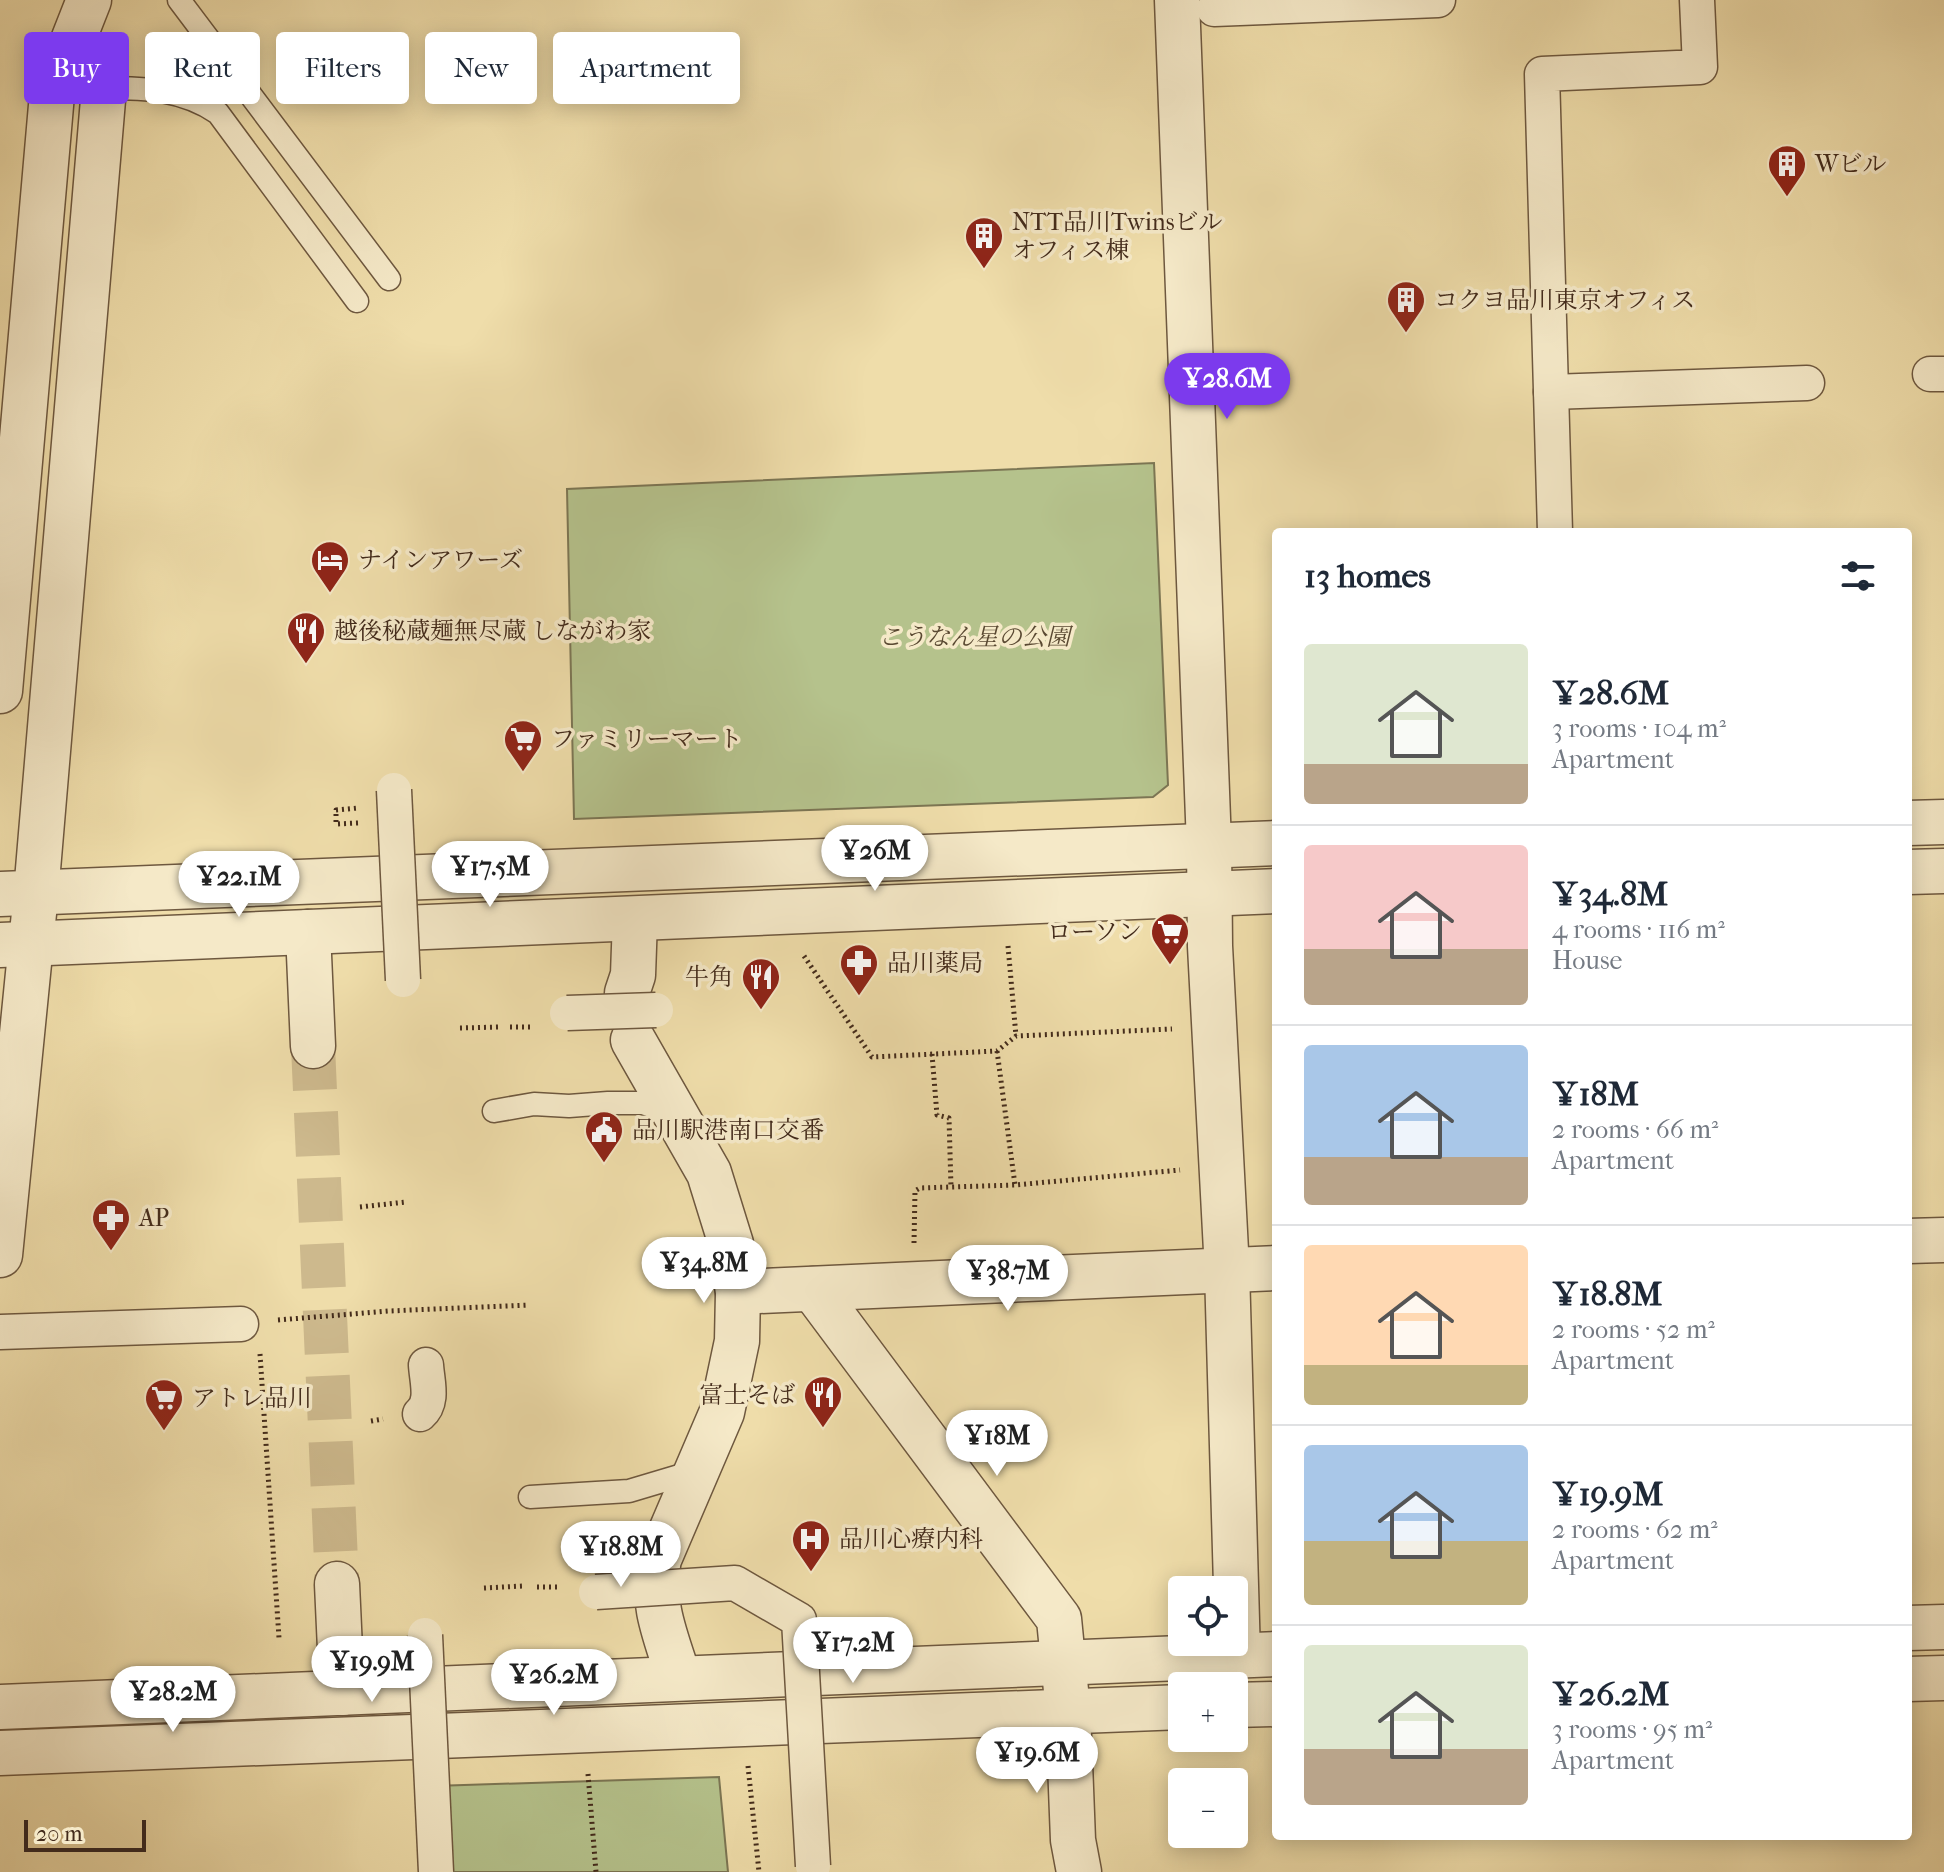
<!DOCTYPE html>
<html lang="en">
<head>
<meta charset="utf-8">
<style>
	:root { --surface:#fff; --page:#f6f6f7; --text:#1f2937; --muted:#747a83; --line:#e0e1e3; --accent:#7c3aed }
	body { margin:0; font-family:"IM FELL French Canon","Noto Serif JP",serif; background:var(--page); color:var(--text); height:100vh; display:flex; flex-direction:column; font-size:30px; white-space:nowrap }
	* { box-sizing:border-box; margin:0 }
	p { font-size:26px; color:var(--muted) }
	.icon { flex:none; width:44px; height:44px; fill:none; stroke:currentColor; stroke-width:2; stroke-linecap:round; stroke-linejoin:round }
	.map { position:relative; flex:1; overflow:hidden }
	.side { position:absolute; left:1272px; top:528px; width:640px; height:1312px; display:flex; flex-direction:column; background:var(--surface); border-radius:8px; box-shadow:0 4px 20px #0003 }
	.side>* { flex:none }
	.hud { position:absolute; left:24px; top:32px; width:760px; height:72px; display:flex; gap:16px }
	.fabs { position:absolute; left:1168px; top:1576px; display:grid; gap:16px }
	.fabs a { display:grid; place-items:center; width:80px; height:80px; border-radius:8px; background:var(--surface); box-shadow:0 4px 20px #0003; font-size:40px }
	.scale { position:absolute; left:24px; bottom:20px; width:122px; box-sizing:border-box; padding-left:8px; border:4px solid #432b1b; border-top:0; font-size:22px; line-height:28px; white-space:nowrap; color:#432b1b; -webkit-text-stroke:6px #f5e9c8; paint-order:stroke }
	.price { position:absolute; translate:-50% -68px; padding:0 18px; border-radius:28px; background:#fff; color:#222; font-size:26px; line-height:52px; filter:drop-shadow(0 2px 4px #0008) }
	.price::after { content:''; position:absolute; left:50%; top:48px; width:24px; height:18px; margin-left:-12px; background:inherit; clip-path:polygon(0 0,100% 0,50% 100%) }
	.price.selected { background:var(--accent); color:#fff }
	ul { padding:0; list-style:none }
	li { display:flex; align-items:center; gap:24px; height:200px; padding:0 32px }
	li+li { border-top:2px solid var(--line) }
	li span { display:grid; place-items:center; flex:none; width:224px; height:160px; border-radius:8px; color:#555 }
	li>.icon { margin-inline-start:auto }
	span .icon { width:96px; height:96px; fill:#fffc; stroke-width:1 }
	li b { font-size:34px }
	h2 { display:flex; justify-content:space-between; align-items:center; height:96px; padding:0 32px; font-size:34px }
	.tag { padding:0 28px; border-radius:8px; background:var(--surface); box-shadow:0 4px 20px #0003; font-size:28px; line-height:72px }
	.tag.selected { background:var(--accent); color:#fff }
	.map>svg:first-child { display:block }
	.green { fill:#b5c28c; stroke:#7c7654; stroke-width:2 }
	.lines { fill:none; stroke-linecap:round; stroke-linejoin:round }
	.tertiary-tunnel { stroke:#cdb98d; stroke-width:44; stroke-dasharray:44 22; stroke-linecap:butt }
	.service-casing { stroke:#6e583f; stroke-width:25 }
	.pedestrian-casing { stroke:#6e583f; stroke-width:37 }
	.minor-casing { stroke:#6e583f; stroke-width:47 }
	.tertiary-casing { stroke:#6e583f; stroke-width:47 }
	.path { stroke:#432b1b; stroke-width:5; stroke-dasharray:2 4; stroke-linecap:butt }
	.service { stroke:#f5e9c8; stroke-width:22 }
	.pedestrian { stroke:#f5e9c8; stroke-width:34 }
	.minor { stroke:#f5e9c8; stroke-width:44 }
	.tertiary { stroke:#f5e9c8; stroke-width:44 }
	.pedestrian-bridge-casing { stroke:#6e583f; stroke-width:37; stroke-linecap:butt }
	.pedestrian-bridge { stroke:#f5e9c8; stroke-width:34 }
	.labels { text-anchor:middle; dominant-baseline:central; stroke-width:7; stroke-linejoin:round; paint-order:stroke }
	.poi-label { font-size:24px; fill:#432b1b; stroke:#f5e9c8; text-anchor:start }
	.park-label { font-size:24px; font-style:italic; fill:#5a4932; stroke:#f5e9c8 }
</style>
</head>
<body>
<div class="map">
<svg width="1944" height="1872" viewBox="0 0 1944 1872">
	<rect width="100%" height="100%" fill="#efddaa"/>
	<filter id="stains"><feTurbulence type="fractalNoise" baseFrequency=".0025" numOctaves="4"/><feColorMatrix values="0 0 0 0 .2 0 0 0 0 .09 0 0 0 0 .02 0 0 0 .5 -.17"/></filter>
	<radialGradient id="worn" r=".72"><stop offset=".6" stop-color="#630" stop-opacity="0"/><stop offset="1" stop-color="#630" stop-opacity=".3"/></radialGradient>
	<g class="green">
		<path d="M1154 463 1168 785 1153 797 574 819 567 489Z"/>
		<path d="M719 1777 728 1872H438L434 1786Z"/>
	</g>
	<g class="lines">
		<path class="tertiary-tunnel" d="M313 1046 337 1584"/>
		<defs>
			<g id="service">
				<path d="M179 0 389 279"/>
				<path d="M104 88C146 88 182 89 218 113L357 301"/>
				<path d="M494 1111 534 1104 569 1106 608 1103H643L670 1113"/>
				<path d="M530 1497 629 1491 696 1471"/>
			</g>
			<g id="pedestrian">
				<path d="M1214 9 1438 0"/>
				<path d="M1930 374H1944"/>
				<path d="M1551 392 1807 383"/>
				<path d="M1555 532 1542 74 1700 67 1697 0"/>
				<path d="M0 1332 241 1324"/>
				<path d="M420 1414C434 1402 427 1382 426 1365"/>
			</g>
			<g id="minor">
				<path d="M1177 0 1209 845 1210 946 1227 1270 1238 1656"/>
				<path d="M627 993 633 975 635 919"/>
				<path d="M633 1040 709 1173 731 1244 738 1292 737 1341 722 1412 659 1559C650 1601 666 1638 679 1678"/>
				<path d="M1908 1241 1944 1240"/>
				<path d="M813 1289 1059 1619 1068 1711 1073 1840 1079 1872"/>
				<path d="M738 1292 1276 1268"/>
			</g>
			<g id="tertiary">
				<path d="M0 691 52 94 89 0"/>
				<path d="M1908 823 1944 822"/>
				<path d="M1908 872 1944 871"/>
				<path d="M0 894 1276 843"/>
				<path d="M308 932 313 1046"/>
				<path d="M0 945 1276 891"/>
				<path d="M0 1255 36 893 104 88"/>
				<path d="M337 1584 342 1693"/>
				<path d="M1908 1628 1944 1627"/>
				<path d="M1908 1679 1944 1678"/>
				<path d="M1234 1705 1276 1704"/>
				<path d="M0 1707 1276 1654"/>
				<path d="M0 1753 1182 1707"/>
			</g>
		</defs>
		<use href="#service" class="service-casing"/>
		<use href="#pedestrian" class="pedestrian-casing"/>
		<use href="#minor" class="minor-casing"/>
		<use href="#tertiary" class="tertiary-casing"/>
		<g class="path">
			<path d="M358 823 336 824V810L358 808"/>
			<path d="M1008 946 1016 1036"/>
			<path d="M804 956 872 1057 997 1051 1016 1036 1172 1029"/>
			<path d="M510 1027H533"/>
			<path d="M460 1028 499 1027"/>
			<path d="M997 1051 1015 1185"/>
			<path d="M932 1054 937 1115 949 1118 951 1187"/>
			<path d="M360 1207 406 1202"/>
			<path d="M914 1243 915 1191 920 1188 1015 1185 1180 1170"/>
			<path d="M278 1320 389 1311 529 1305"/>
			<path d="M260 1354 279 1638"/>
			<path d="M371 1421 383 1419"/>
			<path d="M537 1587H559"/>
			<path d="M484 1588 523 1586"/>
			<path d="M748 1766 759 1872"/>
			<path d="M588 1774 596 1872"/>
		</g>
		<use href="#service" class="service"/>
		<use href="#pedestrian" class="pedestrian"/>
		<use href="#minor" class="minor"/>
		<use href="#tertiary" class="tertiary"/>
		<defs>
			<g id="pedestrian-bridge">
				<path d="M394 790 403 980"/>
				<path d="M567 1013 656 1010"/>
				<path d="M596 1592 735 1583 799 1620 813 1866"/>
				<path d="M425 1635 436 1872"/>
			</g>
		</defs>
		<use href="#pedestrian-bridge" class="pedestrian-bridge-casing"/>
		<use href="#pedestrian-bridge" class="pedestrian-bridge"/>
	</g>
	<defs>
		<symbol id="building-pin" viewBox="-11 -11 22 30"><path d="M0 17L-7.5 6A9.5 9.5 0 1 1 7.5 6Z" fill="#8f2418" stroke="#f5e9c8"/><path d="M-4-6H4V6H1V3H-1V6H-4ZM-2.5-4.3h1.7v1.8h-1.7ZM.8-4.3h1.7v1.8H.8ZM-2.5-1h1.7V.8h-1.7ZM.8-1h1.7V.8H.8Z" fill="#fff"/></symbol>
		<symbol id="hotel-pin" viewBox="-11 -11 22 30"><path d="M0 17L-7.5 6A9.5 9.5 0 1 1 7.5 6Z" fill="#8f2418" stroke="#f5e9c8"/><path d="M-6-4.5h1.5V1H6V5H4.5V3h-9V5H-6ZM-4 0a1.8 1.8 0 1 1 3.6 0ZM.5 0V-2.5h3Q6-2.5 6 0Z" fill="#fff"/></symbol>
		<symbol id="restaurant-pin" viewBox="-11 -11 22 30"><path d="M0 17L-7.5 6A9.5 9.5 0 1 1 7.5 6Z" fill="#8f2418" stroke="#f5e9c8"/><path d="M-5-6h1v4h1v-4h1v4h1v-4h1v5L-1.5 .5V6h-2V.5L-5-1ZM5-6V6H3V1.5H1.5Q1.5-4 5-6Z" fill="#fff"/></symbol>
		<symbol id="supermarket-pin" viewBox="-11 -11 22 30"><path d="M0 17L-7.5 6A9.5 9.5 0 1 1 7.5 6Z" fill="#8f2418" stroke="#f5e9c8"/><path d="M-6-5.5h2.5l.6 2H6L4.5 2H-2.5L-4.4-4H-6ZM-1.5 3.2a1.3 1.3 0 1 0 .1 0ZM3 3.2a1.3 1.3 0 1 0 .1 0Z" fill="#fff"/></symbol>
		<symbol id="pharmacy-pin" viewBox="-11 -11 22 30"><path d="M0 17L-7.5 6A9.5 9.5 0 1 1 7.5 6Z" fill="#8f2418" stroke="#f5e9c8"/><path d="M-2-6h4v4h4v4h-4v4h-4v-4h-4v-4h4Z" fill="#fff"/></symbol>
		<symbol id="civic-pin" viewBox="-11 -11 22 30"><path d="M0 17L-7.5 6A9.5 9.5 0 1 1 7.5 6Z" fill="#8f2418" stroke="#f5e9c8"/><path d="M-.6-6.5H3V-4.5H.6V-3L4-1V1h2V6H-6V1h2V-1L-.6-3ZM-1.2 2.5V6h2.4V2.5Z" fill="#fff"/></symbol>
		<symbol id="hospital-pin" viewBox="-11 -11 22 30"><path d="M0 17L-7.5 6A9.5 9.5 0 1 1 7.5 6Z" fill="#8f2418" stroke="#f5e9c8"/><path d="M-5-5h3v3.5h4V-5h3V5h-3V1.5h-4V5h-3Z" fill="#fff"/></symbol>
	</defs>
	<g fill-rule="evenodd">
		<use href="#building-pin" x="1765" y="142" width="44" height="60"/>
		<use href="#building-pin" x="962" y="214" width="44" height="60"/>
		<use href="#building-pin" x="1384" y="278" width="44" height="60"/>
		<use href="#hotel-pin" x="308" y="538" width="44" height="60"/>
		<use href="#restaurant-pin" x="284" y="609" width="44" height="60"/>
		<use href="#supermarket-pin" x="501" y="717" width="44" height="60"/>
		<use href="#supermarket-pin" x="1148" y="910" width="44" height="60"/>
		<use href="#pharmacy-pin" x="837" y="941" width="44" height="60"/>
		<use href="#restaurant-pin" x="739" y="955" width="44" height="60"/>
		<use href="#civic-pin" x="582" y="1108" width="44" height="60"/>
		<use href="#pharmacy-pin" x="89" y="1196" width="44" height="60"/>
		<use href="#restaurant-pin" x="801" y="1373" width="44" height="60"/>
		<use href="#supermarket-pin" x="142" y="1376" width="44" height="60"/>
		<use href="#hospital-pin" x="789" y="1517" width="44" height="60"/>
	</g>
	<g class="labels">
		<g class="poi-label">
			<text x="1815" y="164">Wビル</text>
			<text x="1012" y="222">NTT品川Twinsビル<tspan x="1012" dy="28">オフィス棟</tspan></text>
			<text x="1434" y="300">コクヨ品川東京オフィス</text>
			<text x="358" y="560">ナインアワーズ</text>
			<text x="334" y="631">越後秘蔵麺無尽蔵 しながわ家</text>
			<text x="551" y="739">ファミリーマート</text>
			<text x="1142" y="932" text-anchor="end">ローソン</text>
			<text x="887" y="963">品川薬局</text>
			<text x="733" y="977" text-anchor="end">牛角</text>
			<text x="632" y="1130">品川駅港南口交番</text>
			<text x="139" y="1218">AP</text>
			<text x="795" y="1395" text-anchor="end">富士そば</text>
			<text x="192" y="1398">アトレ品川</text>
			<text x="839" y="1539">品川心療内科</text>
		</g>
		<g class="park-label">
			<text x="974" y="637">こうなん星の公園</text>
		</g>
	</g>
	<rect width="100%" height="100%" filter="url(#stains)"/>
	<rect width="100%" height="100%" fill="url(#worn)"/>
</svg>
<div class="fabs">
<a><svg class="icon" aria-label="locate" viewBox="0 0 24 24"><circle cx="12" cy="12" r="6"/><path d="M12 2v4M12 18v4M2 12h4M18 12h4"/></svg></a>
<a>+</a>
<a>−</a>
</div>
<div class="scale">20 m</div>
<b class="price selected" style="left:1227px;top:421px">¥28.6M</b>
<b class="price" style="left:875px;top:893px">¥26M</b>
<b class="price" style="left:490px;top:909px">¥17.5M</b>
<b class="price" style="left:239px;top:919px">¥22.1M</b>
<b class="price" style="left:704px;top:1305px">¥34.8M</b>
<b class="price" style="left:1008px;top:1313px">¥38.7M</b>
<b class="price" style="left:997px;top:1478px">¥18M</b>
<b class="price" style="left:621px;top:1589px">¥18.8M</b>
<b class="price" style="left:853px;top:1685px">¥17.2M</b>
<b class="price" style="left:372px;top:1704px">¥19.9M</b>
<b class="price" style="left:554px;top:1717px">¥26.2M</b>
<b class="price" style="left:173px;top:1734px">¥28.2M</b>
<b class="price" style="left:1037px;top:1795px">¥19.6M</b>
<div class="hud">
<a class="tag selected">Buy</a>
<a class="tag">Rent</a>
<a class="tag">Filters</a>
<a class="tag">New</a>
<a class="tag">Apartment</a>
</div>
<section class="side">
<h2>13 homes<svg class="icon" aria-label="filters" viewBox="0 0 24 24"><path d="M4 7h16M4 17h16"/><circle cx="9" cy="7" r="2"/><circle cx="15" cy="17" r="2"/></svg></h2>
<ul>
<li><span style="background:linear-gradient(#dfe7d0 75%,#b9a48a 0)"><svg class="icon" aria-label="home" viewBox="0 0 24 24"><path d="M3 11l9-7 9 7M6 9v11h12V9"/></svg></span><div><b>¥28.6M</b><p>3 rooms · 104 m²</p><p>Apartment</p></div></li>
<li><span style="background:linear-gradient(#f6c9c9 65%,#b9a48a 0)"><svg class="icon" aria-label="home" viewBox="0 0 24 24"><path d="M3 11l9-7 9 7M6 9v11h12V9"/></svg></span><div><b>¥34.8M</b><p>4 rooms · 116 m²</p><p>House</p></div></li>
<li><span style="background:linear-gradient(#a9c7e8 70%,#b9a48a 0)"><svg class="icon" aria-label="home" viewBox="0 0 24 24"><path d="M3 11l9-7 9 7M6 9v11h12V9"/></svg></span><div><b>¥18M</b><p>2 rooms · 66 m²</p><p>Apartment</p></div></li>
<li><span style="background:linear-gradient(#ffd9b3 75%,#c2b280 0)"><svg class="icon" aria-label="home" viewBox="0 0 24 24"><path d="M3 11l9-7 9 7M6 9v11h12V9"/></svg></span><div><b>¥18.8M</b><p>2 rooms · 52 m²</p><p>Apartment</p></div></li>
<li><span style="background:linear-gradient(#a9c7e8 60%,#c2b280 0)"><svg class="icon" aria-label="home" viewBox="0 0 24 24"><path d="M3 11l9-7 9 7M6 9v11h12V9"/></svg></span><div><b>¥19.9M</b><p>2 rooms · 62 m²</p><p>Apartment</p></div></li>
<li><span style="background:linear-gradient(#dfe7d0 65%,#b9a48a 0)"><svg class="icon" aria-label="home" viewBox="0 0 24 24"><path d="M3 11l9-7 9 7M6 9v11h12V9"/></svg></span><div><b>¥26.2M</b><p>3 rooms · 95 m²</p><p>Apartment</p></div></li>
</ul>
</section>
</div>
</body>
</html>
